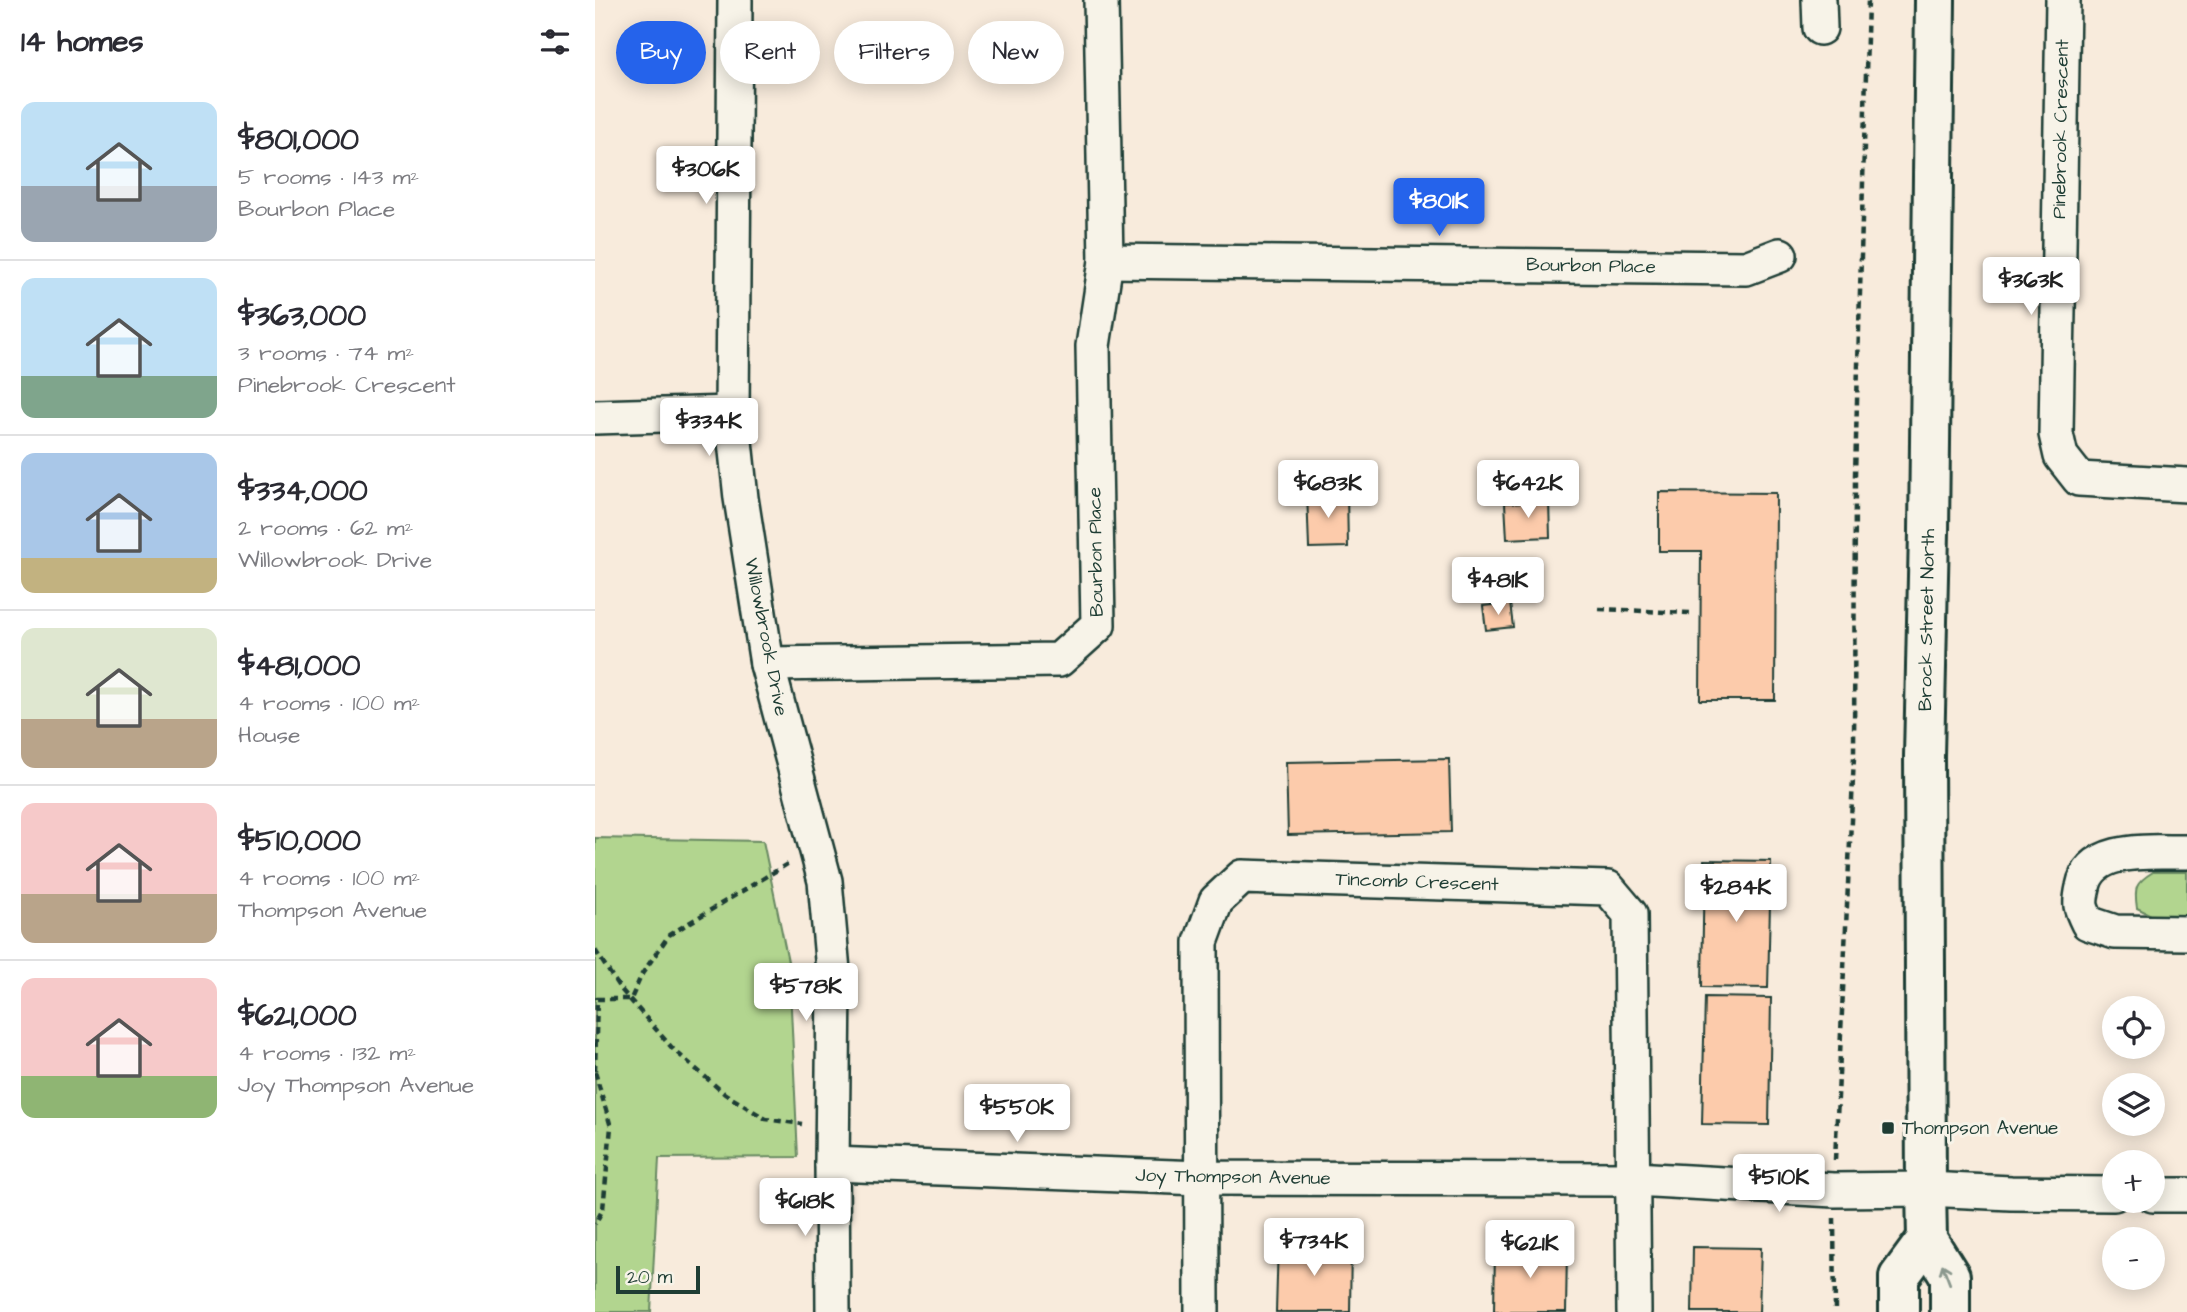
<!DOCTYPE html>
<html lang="en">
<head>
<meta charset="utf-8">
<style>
	:root { --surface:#fff; --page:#f7f7f7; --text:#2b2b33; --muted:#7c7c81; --line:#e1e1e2; --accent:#2563eb }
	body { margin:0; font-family:"Architects Daughter",sans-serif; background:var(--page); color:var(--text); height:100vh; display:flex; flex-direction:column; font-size:26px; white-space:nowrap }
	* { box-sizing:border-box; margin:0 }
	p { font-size:23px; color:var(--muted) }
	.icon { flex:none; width:38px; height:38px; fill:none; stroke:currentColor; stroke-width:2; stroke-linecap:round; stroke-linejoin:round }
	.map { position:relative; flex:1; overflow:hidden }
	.sheet { display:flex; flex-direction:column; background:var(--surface); width:595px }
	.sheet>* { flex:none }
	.top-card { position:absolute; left:21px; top:21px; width:665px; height:63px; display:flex; gap:14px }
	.controls { position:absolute; left:1507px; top:996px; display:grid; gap:14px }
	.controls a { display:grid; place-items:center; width:63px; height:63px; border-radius:50%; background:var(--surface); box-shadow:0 4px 18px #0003; font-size:35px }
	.scale { position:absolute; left:21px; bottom:18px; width:84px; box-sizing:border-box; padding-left:7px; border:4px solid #1f3d34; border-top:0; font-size:19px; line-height:24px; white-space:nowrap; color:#1f3d34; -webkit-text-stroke:5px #f7f3e8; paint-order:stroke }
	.price { position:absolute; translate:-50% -60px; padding:0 16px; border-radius:7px; background:#fff; color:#222; font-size:23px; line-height:46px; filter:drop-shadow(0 2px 4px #0008) }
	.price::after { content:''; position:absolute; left:50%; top:42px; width:21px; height:16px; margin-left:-10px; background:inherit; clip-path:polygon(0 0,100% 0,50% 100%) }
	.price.selected { background:var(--accent); color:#fff }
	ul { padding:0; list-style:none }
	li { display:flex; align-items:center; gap:21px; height:175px; padding:0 21px }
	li+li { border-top:2px solid var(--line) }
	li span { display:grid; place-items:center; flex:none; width:196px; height:140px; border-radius:14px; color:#555 }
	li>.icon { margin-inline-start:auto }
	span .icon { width:84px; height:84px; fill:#fffc; stroke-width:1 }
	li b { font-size:30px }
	h2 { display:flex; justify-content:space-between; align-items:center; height:84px; padding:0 21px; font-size:30px }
	.tag { padding:0 24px; border-radius:32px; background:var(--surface); box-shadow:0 4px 18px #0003; font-size:24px; line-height:63px }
	.tag.selected { background:var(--accent); color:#fff }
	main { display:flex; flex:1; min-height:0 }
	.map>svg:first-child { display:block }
	.green { fill:#b2d58f; stroke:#688962; stroke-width:2 }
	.building { fill:#fccbab; stroke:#1f3d34; stroke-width:2 }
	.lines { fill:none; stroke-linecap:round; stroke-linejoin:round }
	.minor-casing { stroke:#1f3d34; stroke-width:38 }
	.major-casing { stroke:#1f3d34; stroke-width:44 }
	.path { stroke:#1f3d34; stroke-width:4.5; stroke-dasharray:7 5; stroke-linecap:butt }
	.minor { stroke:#f7f3e8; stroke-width:33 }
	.major { stroke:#f7f3e8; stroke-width:38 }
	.oneway { stroke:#8b988e }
	.poi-dot { fill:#1f3d34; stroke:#f7f3e8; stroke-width:2.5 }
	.labels { text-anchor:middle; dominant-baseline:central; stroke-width:6; stroke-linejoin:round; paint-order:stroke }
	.street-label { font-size:19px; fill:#1f3d34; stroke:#f7f3e8 }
	.poi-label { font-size:19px; fill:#1f3d34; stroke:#f7f3e8; text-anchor:start }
</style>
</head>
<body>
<main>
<section class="sheet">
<h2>14 homes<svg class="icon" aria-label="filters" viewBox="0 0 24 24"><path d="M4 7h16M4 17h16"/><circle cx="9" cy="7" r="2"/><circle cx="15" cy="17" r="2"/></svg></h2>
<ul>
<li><span style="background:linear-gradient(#bfe0f5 60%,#9aa5b1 0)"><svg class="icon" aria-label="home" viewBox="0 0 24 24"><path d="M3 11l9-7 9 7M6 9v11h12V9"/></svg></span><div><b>$801,000</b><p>5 rooms · 143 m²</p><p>Bourbon Place</p></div></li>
<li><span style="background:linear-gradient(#bfe0f5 70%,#7fa58c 0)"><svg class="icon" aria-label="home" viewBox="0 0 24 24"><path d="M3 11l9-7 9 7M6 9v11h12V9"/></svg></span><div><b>$363,000</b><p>3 rooms · 74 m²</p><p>Pinebrook Crescent</p></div></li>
<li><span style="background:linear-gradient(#a9c7e8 75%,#c2b280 0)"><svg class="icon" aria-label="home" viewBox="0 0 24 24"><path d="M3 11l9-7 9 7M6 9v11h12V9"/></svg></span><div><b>$334,000</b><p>2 rooms · 62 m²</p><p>Willowbrook Drive</p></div></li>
<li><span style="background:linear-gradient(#dfe7d0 65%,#b9a48a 0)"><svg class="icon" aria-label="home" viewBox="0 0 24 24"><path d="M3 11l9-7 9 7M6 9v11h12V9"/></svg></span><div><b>$481,000</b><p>4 rooms · 100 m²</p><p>House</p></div></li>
<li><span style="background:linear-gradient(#f6c9c9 65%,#b9a48a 0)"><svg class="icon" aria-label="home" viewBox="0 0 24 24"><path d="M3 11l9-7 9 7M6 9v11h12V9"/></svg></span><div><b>$510,000</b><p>4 rooms · 100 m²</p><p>Thompson Avenue</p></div></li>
<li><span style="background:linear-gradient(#f6c9c9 70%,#8fb573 0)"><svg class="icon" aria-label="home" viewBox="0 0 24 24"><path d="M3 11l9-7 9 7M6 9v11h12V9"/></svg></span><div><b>$621,000</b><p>4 rooms · 132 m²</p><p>Joy Thompson Avenue</p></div></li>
</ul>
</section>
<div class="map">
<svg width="1592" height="1312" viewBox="0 0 1592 1312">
	<rect width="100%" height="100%" fill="#f8ebdc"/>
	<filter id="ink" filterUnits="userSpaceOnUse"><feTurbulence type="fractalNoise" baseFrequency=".0143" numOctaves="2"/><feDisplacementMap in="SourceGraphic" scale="14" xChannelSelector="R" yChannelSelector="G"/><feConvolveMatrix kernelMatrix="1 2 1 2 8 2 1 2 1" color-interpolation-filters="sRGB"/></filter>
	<g filter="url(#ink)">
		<g class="green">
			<path d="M0 838 168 841 194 966 203 1157 64 1158 56 1312H0Z"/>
			<path d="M1558 872H1592V918L1560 917 1542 908C1539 888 1540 883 1558 872Z"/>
		</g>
		<g class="building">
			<path d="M712 492H752L753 547 714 548Z"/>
			<path d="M1064 492 1181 493 1180 700H1105L1106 551H1064Z"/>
			<path d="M954 501 955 537 912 539 910 503Z"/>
			<path d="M915 603 918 627 891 630 888 606Z"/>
			<path d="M854 759 856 832 693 835 691 762Z"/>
			<path d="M1109 860 1176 861 1173 988 1107 987Z"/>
			<path d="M1110 997 1176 998 1174 1125 1107 1124Z"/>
			<path d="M683 1242 756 1244 755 1312H681Z"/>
			<path d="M1098 1247 1166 1248 1164 1312H1097Z"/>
			<path d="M900 1248H972L971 1312H899Z"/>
		</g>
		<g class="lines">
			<defs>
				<g id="minor">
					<path d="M140 0 137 413 146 498 172 664 230 881 239 982 237 1164 238 1312"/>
					<path d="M1224 0 1225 28"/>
					<path d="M1468 0 1461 434 1466 456 1484 479 1592 485"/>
					<path d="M511 261 1151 268 1185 255"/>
					<path d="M0 417 137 413"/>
					<path d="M172 664 464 660 503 625 498 346 511 261 506 0"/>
					<path d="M1592 852C1559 853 1496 844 1488 887 1484 905 1485 907 1493 923L1520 932 1592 933"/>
					<path d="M237 1164 606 1178 1039 1179 1239 1190 1331 1189 1416 1193 1519 1194"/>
					<path d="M1558 1195H1592"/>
					<path d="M607 1312 606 942 621 901 647 877 1013 888 1035 914 1039 1312"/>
				</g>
				<g id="major">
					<path d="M1340 0 1334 532 1329 756 1331 1189 1332 1239 1355 1276V1312"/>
					<path d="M1304 1312V1277L1332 1239"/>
				</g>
			</defs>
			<use href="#minor" class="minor-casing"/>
			<use href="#major" class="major-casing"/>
			<g class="path">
				<path d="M1004 609 1095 613"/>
				<path d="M0 950 24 987 79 1050 130 1094 171 1119 207 1124"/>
				<path d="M0 1071 2 999H36L47 974 74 935 194 863"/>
				<path d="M0 1072 16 1127 8 1209 0 1224"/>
				<path d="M1240 1160 1259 757 1260 475 1273 0"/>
				<path d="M1239 1218 1240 1312"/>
			</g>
			<use href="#minor" class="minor"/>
			<use href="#major" class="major"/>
		</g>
		<defs><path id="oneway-shaft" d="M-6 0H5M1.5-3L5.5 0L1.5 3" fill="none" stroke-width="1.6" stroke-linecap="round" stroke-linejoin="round" transform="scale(1.75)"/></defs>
		<use class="oneway" href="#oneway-shaft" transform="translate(1351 1274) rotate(-111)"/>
	</g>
	<rect class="poi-dot" x="1286" y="1121" width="14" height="14" rx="3.5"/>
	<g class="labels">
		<g class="street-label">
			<text transform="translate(1466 129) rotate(-89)">Pinebrook Crescent</text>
			<text transform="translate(996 266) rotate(1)">Bourbon Place</text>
			<text transform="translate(501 552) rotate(-91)">Bourbon Place</text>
			<text transform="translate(1332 620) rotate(-89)">Brock Street North</text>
			<text transform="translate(171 637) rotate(79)">Willowbrook Drive</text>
			<text transform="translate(822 882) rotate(2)">Tincomb Crescent</text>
			<text transform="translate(638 1177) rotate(1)">Joy Thompson Avenue</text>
		</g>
		<g class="poi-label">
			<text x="1307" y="1128">Thompson Avenue</text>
		</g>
	</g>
</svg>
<div class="controls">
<a><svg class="icon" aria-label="locate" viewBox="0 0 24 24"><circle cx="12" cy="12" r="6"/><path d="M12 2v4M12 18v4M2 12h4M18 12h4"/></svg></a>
<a><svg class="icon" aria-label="layers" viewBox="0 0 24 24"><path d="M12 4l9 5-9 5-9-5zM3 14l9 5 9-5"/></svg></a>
<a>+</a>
<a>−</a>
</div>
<div class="scale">20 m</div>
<b class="price" style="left:111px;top:206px">$306K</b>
<b class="price selected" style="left:844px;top:238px">$801K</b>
<b class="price" style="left:1436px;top:317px">$363K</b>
<b class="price" style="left:114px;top:458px">$334K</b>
<b class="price" style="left:733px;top:520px">$683K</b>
<b class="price" style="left:933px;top:520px">$642K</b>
<b class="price" style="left:903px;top:617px">$481K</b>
<b class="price" style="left:1141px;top:924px">$284K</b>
<b class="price" style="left:211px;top:1023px">$578K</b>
<b class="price" style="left:422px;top:1144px">$550K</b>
<b class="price" style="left:1184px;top:1214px">$510K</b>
<b class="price" style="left:210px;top:1238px">$618K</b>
<b class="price" style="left:719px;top:1278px">$734K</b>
<b class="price" style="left:935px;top:1280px">$621K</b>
<div class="top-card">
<a class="tag selected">Buy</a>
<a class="tag">Rent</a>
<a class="tag">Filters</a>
<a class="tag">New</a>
</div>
</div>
</main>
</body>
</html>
